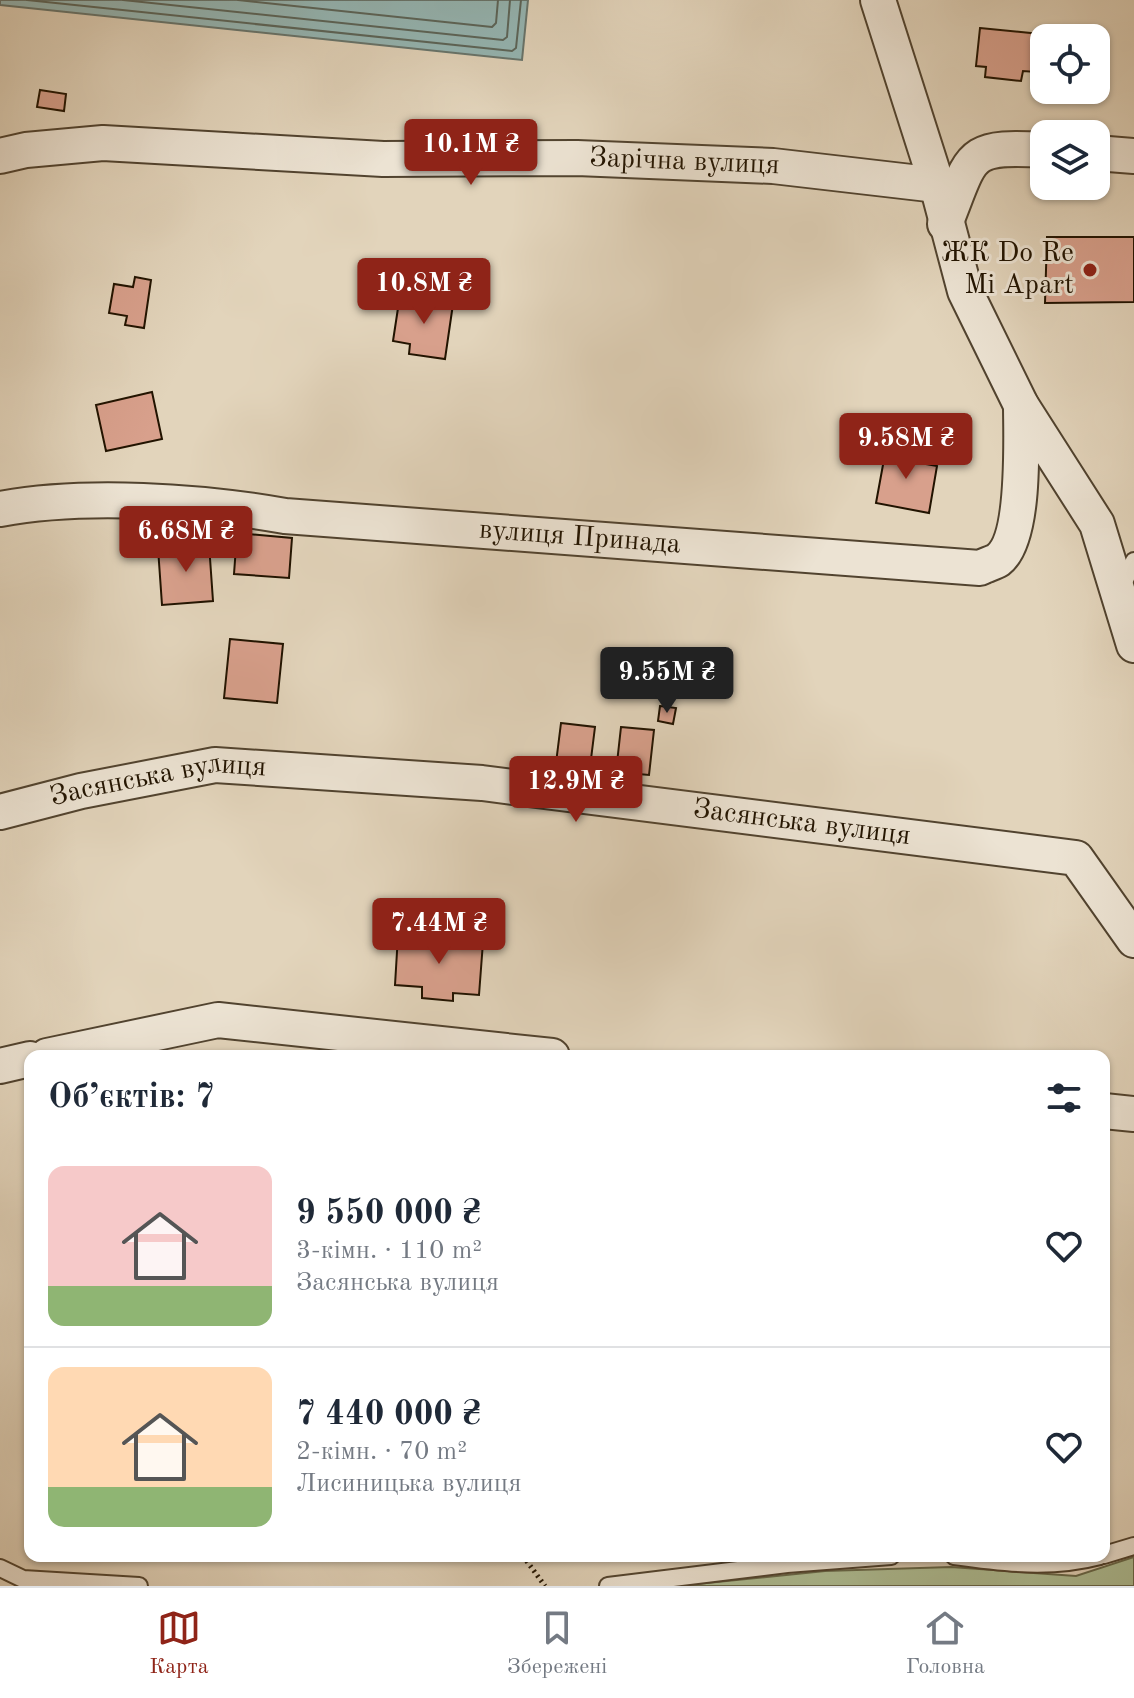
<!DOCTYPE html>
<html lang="uk">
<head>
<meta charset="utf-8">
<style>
	:root { --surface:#fff; --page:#f2f2f3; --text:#1f2937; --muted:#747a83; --line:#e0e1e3; --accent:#8f2418 }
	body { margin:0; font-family:"Old Standard TT",serif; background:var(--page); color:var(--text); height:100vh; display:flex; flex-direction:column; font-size:30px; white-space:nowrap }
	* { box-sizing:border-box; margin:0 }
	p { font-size:26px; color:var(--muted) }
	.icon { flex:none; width:44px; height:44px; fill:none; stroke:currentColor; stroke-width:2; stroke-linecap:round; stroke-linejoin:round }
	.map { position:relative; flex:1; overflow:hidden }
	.details { position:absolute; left:24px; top:1050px; width:1086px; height:512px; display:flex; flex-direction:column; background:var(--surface); border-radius:16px; box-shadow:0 2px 6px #0004 }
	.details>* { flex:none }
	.buttons { position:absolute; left:1030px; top:24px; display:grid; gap:16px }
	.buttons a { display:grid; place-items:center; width:80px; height:80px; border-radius:16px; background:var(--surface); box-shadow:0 2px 6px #0004; font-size:40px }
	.price { position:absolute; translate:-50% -68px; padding:0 18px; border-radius:8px; background:var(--accent); color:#fff; font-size:26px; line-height:52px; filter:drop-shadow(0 2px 4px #0008) }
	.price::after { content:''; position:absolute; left:50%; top:48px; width:24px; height:18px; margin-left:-12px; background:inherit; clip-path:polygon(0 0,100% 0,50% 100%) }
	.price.active { background:#222; color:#fff }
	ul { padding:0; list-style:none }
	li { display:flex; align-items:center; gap:24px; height:200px; padding:0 24px }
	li+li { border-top:2px solid var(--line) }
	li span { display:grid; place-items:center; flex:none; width:224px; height:160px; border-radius:16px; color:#555 }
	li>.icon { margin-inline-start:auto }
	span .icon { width:96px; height:96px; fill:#fffc; stroke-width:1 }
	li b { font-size:34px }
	h2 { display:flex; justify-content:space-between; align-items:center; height:96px; padding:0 24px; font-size:34px }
	.dock { display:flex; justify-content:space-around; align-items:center; height:112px; border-top:2px solid var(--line); background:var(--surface); font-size:22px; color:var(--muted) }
	.dock a { display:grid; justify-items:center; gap:4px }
	.dock .active { color:var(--accent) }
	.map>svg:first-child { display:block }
	.green { fill:#adbe95; stroke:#67684a; stroke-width:2 }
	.water { fill:#95b7b5; stroke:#67756d; stroke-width:2 }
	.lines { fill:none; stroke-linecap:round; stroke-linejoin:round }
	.shore { stroke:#5b655a; stroke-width:2 }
	.building { fill:#d8a08c; stroke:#211300; stroke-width:2 }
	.lane-casing { stroke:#51432f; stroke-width:20 }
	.street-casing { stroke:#51432f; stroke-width:38 }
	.path { stroke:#211300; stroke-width:5; stroke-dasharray:2 4; stroke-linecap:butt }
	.lane { stroke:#ece3d3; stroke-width:16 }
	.street { stroke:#ece3d3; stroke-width:34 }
	.poi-dot { fill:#8f2418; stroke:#ece3d3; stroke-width:3 }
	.labels { text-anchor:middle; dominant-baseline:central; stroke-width:6; stroke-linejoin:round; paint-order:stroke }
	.street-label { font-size:28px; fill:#211300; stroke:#ece3d3 }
	.poi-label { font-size:28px; fill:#211300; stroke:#ece3d3; text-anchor:end }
</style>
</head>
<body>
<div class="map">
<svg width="1134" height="1586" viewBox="0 0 1134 1586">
	<rect width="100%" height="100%" fill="#e2d4bb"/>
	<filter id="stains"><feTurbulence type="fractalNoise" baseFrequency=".0025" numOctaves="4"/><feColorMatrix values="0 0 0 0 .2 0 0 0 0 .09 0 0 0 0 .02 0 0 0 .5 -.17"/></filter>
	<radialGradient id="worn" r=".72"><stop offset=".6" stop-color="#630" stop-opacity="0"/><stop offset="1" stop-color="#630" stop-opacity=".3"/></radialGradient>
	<path class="green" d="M1134 1557V1586H677L825 1571 951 1567 1076 1576Z"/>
	<path class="water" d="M0 0H528L522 60 0 5Z"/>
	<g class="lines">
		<g class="shore">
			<path d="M27 0 512 51 516 48 521 0"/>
			<path d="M123 0 503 40 507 37 510 0"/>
			<path d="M238 0 492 27 496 23 498 0"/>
		</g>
	</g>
	<g class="building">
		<path d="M980 28 1040 34 1036 72 1023 71 1021 81 985 77 986 67 976 66Z"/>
		<path d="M40 90 66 94 64 111 37 107Z"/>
		<path d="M1047 237H1134V302L1045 303Z"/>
		<path d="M135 277 151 280 144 328 125 325 127 316 109 313 114 284 133 287Z"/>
		<path d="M400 295 453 304 445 359 409 354 410 344 393 341Z"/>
		<path d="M152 392 162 439 106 451 96 405Z"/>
		<path d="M887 443 912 448 909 461 937 466 929 513 876 503Z"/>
		<path d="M237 533 292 538 289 578 234 574Z"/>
		<path d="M209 544 213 601 162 605 158 548Z"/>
		<path d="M230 639 283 644 277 703 224 698Z"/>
		<path d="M660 706 676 708 673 724 658 721Z"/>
		<path d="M561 723 595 727 590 767 556 763Z"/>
		<path d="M621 727 654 730 649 775 616 772Z"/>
		<path d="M398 935 483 942 479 995 453 993V1001L422 998V987L395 985Z"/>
	</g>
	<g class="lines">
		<defs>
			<g id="lane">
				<path d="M1120 590 1134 561"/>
				<path d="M1104 1555 1134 1546"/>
				<path d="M954 1556C1005 1563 1051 1569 1100 1556"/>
				<path d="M0 1568 23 1579 139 1586"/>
				<path d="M608 1586 787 1564 891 1556"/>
			</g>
			<g id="street">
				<path d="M878 0 937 185 965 291 1021 405 1097 524 1134 645"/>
				<path d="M1096 153 1134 156"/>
				<path id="s1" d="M0 156 26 150 103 143 383 159 577 158 773 166 937 185"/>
				<path d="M945 224C973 155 965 145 1044 150"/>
				<path id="s2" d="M0 509C85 493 201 501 285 516L980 568C985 565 993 563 998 560 1026 539 1021 439 1021 405"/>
				<path id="s3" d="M0 812 81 791 215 765 482 783 1076 858 1134 940"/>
				<path d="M47 1056 218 1020 552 1056"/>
				<path d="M0 1066 30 1059"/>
				<path d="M1104 1111 1134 1114"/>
			</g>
		</defs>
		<use href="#lane" class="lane-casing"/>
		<use href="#street" class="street-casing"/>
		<path class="path" d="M523 1556 545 1586"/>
		<use href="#lane" class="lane"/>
		<use href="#street" class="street"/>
	</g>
	<circle class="poi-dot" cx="1090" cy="270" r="8"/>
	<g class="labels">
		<g class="street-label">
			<text stroke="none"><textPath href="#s1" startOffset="686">Зарічна вулиця</textPath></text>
			<text stroke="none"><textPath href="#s2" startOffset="582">вулиця Принада</textPath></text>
			<text stroke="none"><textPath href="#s3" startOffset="162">Засянська вулиця</textPath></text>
			<text stroke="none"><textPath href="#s3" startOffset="810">Засянська вулиця</textPath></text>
		</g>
		<g class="poi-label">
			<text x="1074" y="254">ЖК Do Re<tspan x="1074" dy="32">Mi Apart</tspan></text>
		</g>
	</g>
	<rect width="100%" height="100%" filter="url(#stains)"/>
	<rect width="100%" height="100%" fill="url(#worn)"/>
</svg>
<div class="buttons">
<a><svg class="icon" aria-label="locate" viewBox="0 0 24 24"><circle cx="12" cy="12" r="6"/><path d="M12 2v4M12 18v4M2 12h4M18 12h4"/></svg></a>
<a><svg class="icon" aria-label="layers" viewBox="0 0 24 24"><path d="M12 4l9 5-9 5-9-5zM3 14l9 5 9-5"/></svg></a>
</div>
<b class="price" style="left:471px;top:187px">10.1M ₴</b>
<b class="price" style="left:424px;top:326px">10.8M ₴</b>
<b class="price" style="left:906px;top:481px">9.58M ₴</b>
<b class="price" style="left:186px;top:574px">6.68M ₴</b>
<b class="price active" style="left:667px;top:715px">9.55M ₴</b>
<b class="price" style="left:576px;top:824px">12.9M ₴</b>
<b class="price" style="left:439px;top:966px">7.44M ₴</b>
<section class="details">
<h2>Об’єктів: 7<svg class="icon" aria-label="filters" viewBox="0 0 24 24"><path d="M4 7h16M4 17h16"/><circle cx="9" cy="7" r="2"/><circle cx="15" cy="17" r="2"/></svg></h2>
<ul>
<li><span style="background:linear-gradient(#f6c9c9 75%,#8fb573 0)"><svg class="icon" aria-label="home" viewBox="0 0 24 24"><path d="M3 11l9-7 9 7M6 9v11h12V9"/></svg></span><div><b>9 550 000 ₴</b><p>3-кімн. · 110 m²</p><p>Засянська вулиця</p></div><svg class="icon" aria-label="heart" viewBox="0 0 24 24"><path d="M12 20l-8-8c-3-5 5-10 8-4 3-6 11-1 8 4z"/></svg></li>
<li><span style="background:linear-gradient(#ffd9b3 75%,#8fb573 0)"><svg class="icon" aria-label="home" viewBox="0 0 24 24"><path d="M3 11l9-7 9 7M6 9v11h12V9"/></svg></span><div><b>7 440 000 ₴</b><p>2-кімн. · 70 m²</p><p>Лисиницька вулиця</p></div><svg class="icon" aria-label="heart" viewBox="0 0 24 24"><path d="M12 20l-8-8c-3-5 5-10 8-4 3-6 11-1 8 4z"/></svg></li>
</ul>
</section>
</div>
<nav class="dock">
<a class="active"><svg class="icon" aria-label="map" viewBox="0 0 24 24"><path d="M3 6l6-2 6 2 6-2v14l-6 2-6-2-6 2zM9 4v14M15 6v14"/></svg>Карта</a>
<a><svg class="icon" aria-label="saved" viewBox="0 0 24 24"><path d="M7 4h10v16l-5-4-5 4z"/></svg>Збережені</a>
<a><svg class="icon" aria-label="home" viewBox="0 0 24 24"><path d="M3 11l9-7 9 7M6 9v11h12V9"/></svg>Головна</a>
</nav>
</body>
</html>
